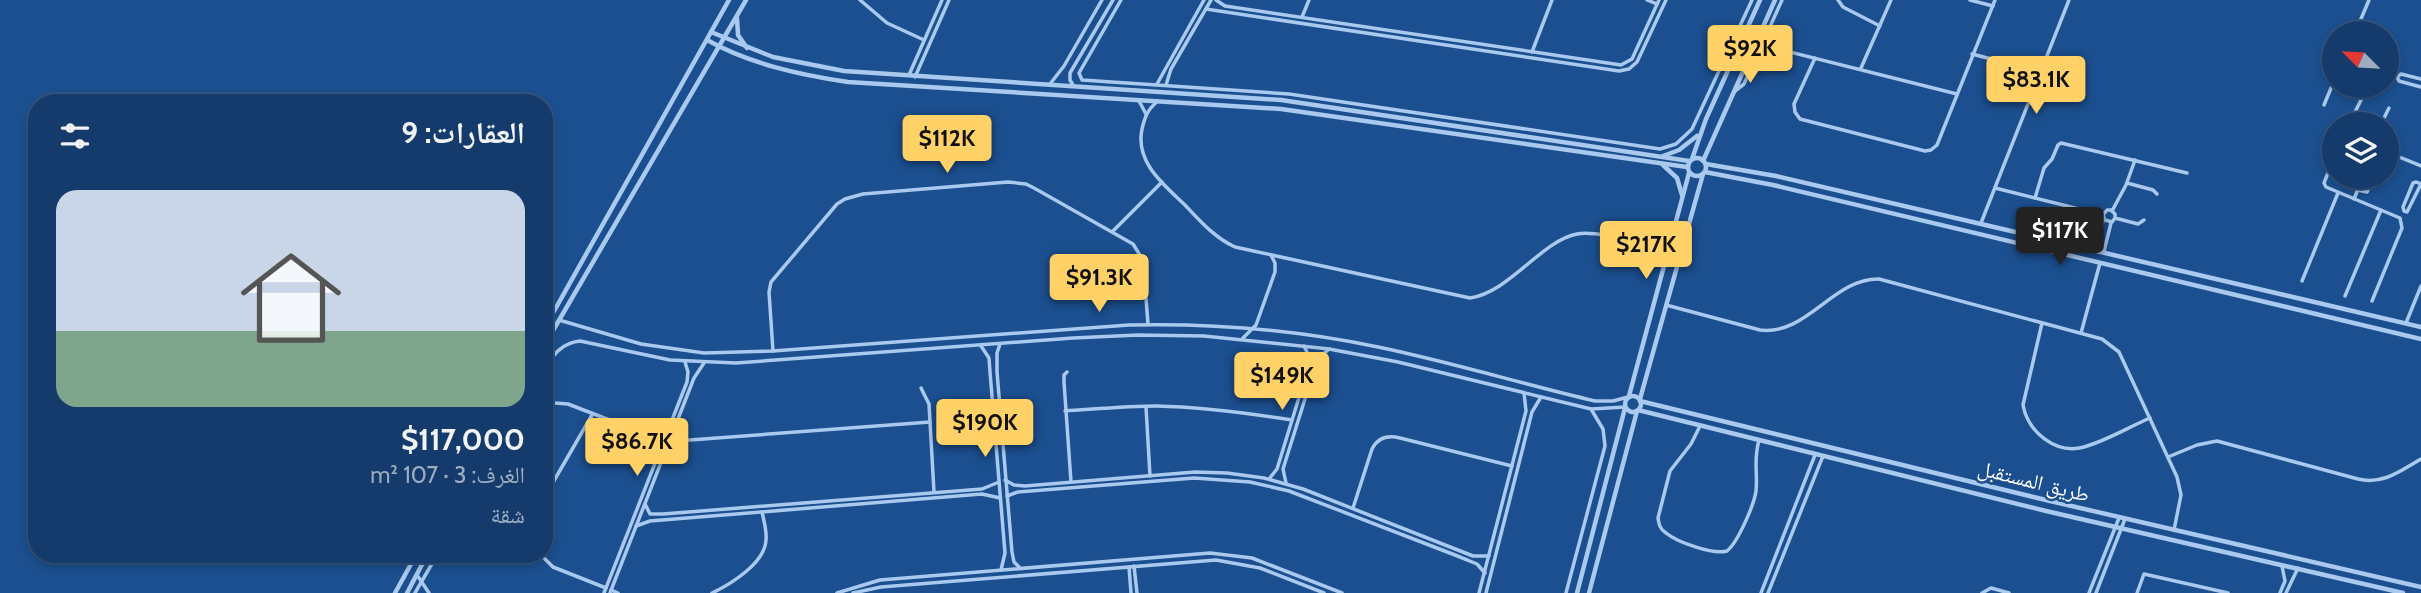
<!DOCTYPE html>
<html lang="ar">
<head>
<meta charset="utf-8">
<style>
	:root { --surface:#143b6b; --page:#1d4271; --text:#f1f3f6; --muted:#9dadc1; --line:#33557e; --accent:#ffd166 }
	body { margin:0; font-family:Cabin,"Noto Naskh Arabic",sans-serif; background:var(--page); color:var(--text); direction:rtl; height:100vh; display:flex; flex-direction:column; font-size:26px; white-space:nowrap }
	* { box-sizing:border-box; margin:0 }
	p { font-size:23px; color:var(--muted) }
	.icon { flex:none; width:38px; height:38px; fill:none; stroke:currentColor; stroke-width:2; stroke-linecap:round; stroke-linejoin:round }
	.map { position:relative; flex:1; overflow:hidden; direction:ltr }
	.side { position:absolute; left:28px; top:94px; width:525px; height:469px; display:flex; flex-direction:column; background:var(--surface); border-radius:28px; box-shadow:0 4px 10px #0003,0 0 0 2px var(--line); direction:rtl }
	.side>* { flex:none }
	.needle { width:46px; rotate:294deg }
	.tools { position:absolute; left:2322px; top:21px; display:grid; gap:14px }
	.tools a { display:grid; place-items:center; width:77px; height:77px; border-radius:50%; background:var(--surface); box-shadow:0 4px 10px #0003,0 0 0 2px var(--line); font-size:35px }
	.price { position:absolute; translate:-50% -60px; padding:0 16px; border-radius:7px; background:var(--accent); color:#111; font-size:23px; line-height:46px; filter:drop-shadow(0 2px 4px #0008) }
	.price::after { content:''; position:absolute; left:50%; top:42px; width:21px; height:16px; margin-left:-10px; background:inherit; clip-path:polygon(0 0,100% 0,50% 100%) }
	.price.active { background:#222; color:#fff }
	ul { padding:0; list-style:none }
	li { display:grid; align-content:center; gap:14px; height:371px; padding:0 28px }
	li span { display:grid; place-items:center; height:217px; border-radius:21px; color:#555 }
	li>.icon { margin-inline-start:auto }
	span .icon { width:126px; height:126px; fill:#fffc; stroke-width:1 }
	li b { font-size:30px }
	h2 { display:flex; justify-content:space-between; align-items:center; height:84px; padding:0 28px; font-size:30px }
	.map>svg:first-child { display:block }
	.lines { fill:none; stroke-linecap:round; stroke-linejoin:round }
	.minor { stroke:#a9c9ee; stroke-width:3.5 }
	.tertiary { stroke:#a9c9ee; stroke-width:4.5 }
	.labels { text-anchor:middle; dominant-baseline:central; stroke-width:5; stroke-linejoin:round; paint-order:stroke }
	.street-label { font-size:21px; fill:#fff; stroke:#1b4f8f }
</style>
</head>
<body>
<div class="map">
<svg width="2421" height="593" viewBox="0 0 2421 593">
	<rect width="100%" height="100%" fill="#1b4f8f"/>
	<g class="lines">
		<g class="minor">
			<path d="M860 0 887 23 924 40"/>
			<path d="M1121 0 1079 73 1082 80 1289 94 1660 149 1676 144 1692 129 1752 0"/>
			<path d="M1216 0 1225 6 1621 65 1632 59 1659 0"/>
			<path d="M1647 0 1657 4"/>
			<path d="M1838 0 1843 7 1880 26"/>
			<path d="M1970 0 1993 6"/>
			<path d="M1206 9 1619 71 1629 69 1637 62 1666 0"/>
			<path d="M1302 17 1309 0"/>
			<path d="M2355 33 2369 0"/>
			<path d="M1762 45 1957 94"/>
			<path d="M1532 52 1552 0"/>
			<path d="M1972 54 2041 72"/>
			<path d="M1815 58 1794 104 1795 112 1800 119 1925 151 1931 150 1937 145 1995 0"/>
			<path d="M1861 68 1891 0"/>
			<path d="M909 75 942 0"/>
			<path d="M915 77 949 0"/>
			<path d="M2421 79 2401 74 2397 77 2399 81 2421 87"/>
			<path d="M1050 84 1064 66 1102 0"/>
			<path d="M1157 84 1204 0"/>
			<path d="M1073 85 1070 80V73L1113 0"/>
			<path d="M1166 85 1171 69 1211 0"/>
			<path d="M1735 91 1744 84 1782 0"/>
			<path d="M1139 101 1146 114"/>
			<path d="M1158 101C1148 109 1145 116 1142 129 1135 162 1163 184 1185 205 1200 221 1215 238 1235 247L1470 298C1510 292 1541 241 1577 234 1598 230 1645 245 1668 249"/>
			<path d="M2324 105 2334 81"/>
			<path d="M2349 124 2364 94"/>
			<path d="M2381 124 2389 108"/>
			<path d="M2387 152 2421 166"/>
			<path d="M2334 158 2324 183 2326 187 2400 218 2402 228 2372 301"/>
			<path d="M2416 182 2421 184 2407 212 2404 211 2403 207 2413 183Z"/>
			<path d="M2127 183 2153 190 2157 194"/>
			<path d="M1995 188 2103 215"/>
			<path d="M2358 190 2367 192 2374 177"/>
			<path d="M2035 198 2044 168 2052 159 2058 145 2061 143 2187 173"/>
			<path d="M2354 199 2363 177"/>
			<path d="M2112 211 2126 185 2135 160"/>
			<path d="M2115 218 2112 222 2105 220 2103 215 2107 210H2111L2115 214V218L2138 224 2144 220"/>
			<path d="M1981 223 2069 0"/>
			<path d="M1113 231 1162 182"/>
			<path d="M2096 250 2103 221"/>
			<path d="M2104 251 2111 223"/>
			<path d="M2302 281 2338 193"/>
			<path d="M2345 296 2381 210"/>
			<path d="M1666 305 1760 330C1807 336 1833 278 1879 279L2102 339 2119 352 2177 477 2181 495 2174 530"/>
			<path d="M559 320 641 344 704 353 773 351 1129 325C1212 323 1296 330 1378 347 1451 362 1522 384 1595 401H1613L1628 397"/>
			<path d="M2042 323 2023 405C2028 432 2056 455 2084 447 2106 441 2129 427 2150 418"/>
			<path d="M2406 323 2421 286"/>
			<path d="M2081 333 2100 263"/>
			<path d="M1243 338 1256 325 1275 272V263L1271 255"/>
			<path d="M1000 344 997 353V372L1012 552 1014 562 1019 567"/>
			<path d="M981 346 989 358 990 372 1005 553 1001 570"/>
			<path d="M773 351 769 292 771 282 837 204 845 199 863 194 1008 182 1026 184 1034 188 1133 244 1143 260 1148 324"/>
			<path d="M544 370C553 355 561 343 580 341L670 360 736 363 1073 338 1138 335 1204 336 1329 349 1398 362 1591 409 1625 407"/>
			<path d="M1067 372 1064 375V382L1071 482"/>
			<path d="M921 388 929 404 934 492"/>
			<path d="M555 403 568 404 664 441"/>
			<path d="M1146 407 1150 476"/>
			<path d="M1065 411C1096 409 1127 406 1157 406 1203 407 1247 413 1292 420"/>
			<path d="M1700 426 1691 444 1670 471 1658 518C1659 525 1660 529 1666 533 1677 542 1713 555 1727 551 1738 542 1754 505 1756 491 1758 471 1753 462 1759 440"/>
			<path d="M671 439 690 440 930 422"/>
			<path d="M2168 457 2197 445 2217 441 2358 479C2383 485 2400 471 2421 459"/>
			<path d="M1269 479 1277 469 1309 365V356L1304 346"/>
			<path d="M1005 480 1014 485 1025 486 1195 472 1227 473 1264 478 1303 489 1473 556H1489"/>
			<path d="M1286 483 1283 469 1315 367 1319 358 1329 349"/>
			<path d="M1007 496 1018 492 1194 478 1250 482 1289 491 1455 555 1477 564 1485 573"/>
			<path d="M544 498 592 415"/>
			<path d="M645 504 650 514H663L982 489 999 482"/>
			<path d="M1353 508 1372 449C1378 437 1388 435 1400 438L1512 466"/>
			<path d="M636 526 650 521 982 494 1000 498"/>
			<path d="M541 555 553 567 606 588"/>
			<path d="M1134 566 1137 593"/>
			<path d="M1129 567 1131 593"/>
			<path d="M417 575 429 593"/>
			<path d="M611 590 618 593"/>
			<path d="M415 593 437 555"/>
			<path d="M604 593 687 382 688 372 685 362"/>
			<path d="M610 593 694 378 704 363"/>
			<path d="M712 593C731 584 765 563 766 540 767 531 764 521 762 512"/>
			<path d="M837 593 880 580 1210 553 1252 558 1342 593"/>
			<path d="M853 593 881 587 1216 560 1260 568 1324 593"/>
			<path d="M1479 593 1526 411 1524 393"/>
			<path d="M1486 593 1532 412 1541 397"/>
			<path d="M1566 593 1605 446 1603 429 1591 409"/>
			<path d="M1761 593 1815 455"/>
			<path d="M1768 593 1823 456"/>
			<path d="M1982 593 1991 588 2009 593"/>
			<path d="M2089 593 2119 518"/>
			<path d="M2096 593 2125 519"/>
			<path d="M2137 593 2144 574 2228 593"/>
			<path d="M2280 593 2285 581 2282 566"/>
			<path d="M2286 593 2298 568"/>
		</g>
		<g class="tertiary">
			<path d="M737 18 738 35 747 48"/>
			<path d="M711 32 773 57 844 71 1281 100 1689 161"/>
			<path d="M707 40C750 64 800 75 848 82L1281 109 1687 167"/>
			<path d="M1663 156 1679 150 1697 136"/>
			<circle cx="1697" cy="167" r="9"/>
			<path d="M1692 159 1706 119 1760 0"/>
			<path d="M1703 161 1775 0"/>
			<path d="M1706 164 1776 176 2421 327"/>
			<path d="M1663 165 1677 178 1682 195"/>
			<path d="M1705 172 1773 185 2421 339"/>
			<path d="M544 329 729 0"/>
			<path d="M544 346 746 0"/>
			<circle cx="1633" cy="404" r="8"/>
			<path d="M1629 396 1689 173"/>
			<path d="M1640 399 1703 174"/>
			<path d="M1640 401 2050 501 2421 587"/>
			<path d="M1638 410 2046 511 2403 593"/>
			<path d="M395 593 416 555"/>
			<path d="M407 593 427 555"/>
			<path d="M1577 593 1625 408"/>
			<path d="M1589 593 1637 411"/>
		</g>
	</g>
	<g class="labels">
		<g class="street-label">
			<text transform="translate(2034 481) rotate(14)">طريق المستقبل</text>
		</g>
	</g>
</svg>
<div class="tools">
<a><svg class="needle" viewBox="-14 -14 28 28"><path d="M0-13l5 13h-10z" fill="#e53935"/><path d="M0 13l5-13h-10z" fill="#9dadc1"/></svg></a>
<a><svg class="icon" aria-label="layers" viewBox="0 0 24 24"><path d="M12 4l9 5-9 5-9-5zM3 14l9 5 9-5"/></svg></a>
</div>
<b class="price" style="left:1750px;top:85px">$92K</b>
<b class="price" style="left:2036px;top:116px">$83.1K</b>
<b class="price" style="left:947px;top:175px">$112K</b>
<b class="price active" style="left:2060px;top:267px">$117K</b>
<b class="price" style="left:1646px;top:281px">$217K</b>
<b class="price" style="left:1099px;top:314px">$91.3K</b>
<b class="price" style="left:1282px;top:412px">$149K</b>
<b class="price" style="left:985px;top:459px">$190K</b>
<b class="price" style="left:637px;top:478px">$86.7K</b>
<section class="side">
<h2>العقارات: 9<svg class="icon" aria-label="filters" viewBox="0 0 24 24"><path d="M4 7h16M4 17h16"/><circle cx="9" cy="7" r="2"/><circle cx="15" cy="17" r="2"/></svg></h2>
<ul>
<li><span style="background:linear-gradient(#c9d6e8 65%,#7fa58c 0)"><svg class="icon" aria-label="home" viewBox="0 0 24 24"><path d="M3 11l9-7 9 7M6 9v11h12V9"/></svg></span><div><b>$117,000</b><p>الغرف: 3 · 107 m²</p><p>شقة</p></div></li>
</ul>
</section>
</div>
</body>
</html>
